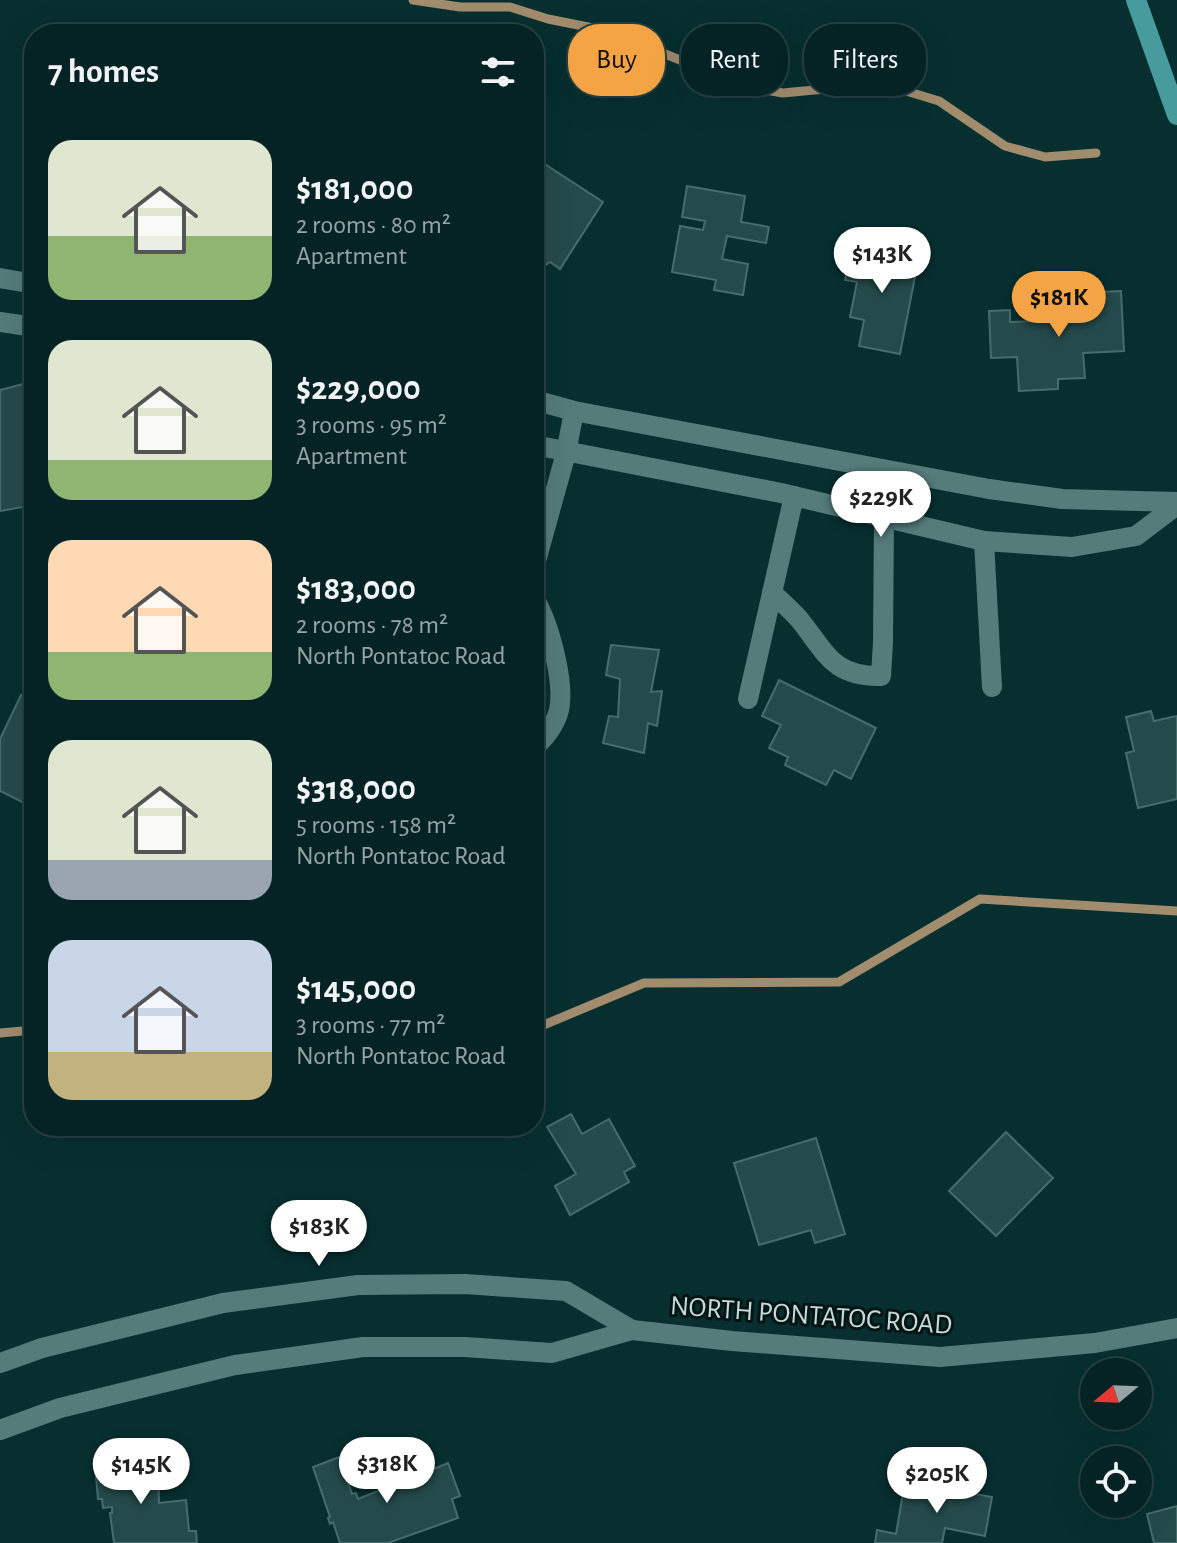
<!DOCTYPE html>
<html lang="en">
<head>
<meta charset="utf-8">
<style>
	:root { --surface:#052324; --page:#132f31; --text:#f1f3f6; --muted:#97a4a6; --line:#264041; --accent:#f4a444 }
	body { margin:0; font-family:"Alegreya Sans",sans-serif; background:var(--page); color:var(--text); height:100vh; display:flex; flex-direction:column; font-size:30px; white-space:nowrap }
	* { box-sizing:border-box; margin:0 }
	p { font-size:26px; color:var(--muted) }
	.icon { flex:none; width:44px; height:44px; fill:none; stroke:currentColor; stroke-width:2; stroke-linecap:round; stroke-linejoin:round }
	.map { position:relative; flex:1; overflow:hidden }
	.side { position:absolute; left:24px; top:24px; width:520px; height:1112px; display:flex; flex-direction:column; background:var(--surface); border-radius:32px; box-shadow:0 8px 32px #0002,0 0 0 2px var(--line) }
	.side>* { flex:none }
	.hud { position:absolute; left:568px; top:24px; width:488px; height:72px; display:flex; gap:16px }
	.needle { width:52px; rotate:251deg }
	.fabs { position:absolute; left:1080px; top:1358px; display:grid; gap:16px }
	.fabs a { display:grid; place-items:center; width:72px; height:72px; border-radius:50%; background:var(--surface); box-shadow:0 8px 32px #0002,0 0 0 2px var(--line); font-size:40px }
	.price { position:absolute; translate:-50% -68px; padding:0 18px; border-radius:28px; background:#fff; color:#222; font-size:26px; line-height:52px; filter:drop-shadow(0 2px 4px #0008) }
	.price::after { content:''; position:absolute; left:50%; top:48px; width:24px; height:18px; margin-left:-12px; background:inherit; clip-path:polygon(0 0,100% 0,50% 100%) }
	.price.active { background:var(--accent); color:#111 }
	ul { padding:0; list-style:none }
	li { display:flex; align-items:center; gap:24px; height:200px; padding:0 24px }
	li span { display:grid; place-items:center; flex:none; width:224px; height:160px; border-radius:24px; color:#555 }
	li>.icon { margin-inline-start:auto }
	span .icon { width:96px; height:96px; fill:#fffc; stroke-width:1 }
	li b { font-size:34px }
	h2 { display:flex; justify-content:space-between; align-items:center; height:96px; padding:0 24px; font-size:34px }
	.pill { padding:0 28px; border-radius:32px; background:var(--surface); box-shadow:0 8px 32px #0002,0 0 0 2px var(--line); font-size:28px; line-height:72px }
	.pill.active { background:var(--accent); color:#111 }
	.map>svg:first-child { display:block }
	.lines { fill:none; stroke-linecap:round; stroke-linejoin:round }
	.stream { stroke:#a18c6e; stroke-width:9 }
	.building { fill:#254a4b; stroke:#466c6c; stroke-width:2 }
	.minor { stroke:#557b7b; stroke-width:20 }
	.major { stroke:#479b9d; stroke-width:20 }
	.labels { text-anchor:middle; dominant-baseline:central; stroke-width:6; stroke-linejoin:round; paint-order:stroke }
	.street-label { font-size:28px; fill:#c6dada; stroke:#051414 }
</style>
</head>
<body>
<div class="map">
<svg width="1177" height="1543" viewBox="0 0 1177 1543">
	<rect width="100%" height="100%" fill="#072f30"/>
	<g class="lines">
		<g class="stream">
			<path d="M413 0 460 7H510L548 19 608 31 747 87 783 93 825 89 896 88 939 101 1005 146 1045 157 1096 153"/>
			<path d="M534 1029 644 983 839 982 980 899 1177 911"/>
			<path d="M0 1033 34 1030"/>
		</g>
	</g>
	<g class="building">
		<path d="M534 157 603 202 560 269 550 262 544 266 534 260Z"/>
		<path d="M687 186 745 196 741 222 769 227 766 243 727 236 722 259 748 264 743 295 714 290 716 280 672 272 680 226 703 230 705 221 682 217Z"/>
		<path d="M853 243 919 256 900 354 859 346 864 320 850 317 857 282 845 280Z"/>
		<path d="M1121 291 1124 351 1083 353 1085 378 1058 379V389L1019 391 1017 357 991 358 989 311 1010 310V322L1061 320 1059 294Z"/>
		<path d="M23 384 34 415V505L0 511V390Z"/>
		<path d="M611 645 659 650 651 692 662 691 657 726 648 723 644 753 603 743 609 716 618 717 620 679 606 675Z"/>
		<path d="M779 680 876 728 851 779 834 770 826 785 785 765 788 757 769 748 781 725 762 716Z"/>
		<path d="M21 695 34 701V797L30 806 0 791V739Z"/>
		<path d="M1151 711 1154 721 1177 716V799L1138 808 1126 753 1134 751 1126 717Z"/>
		<path d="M571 1114 582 1134 609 1119 635 1166 624 1172 629 1182 570 1215 555 1186 576 1174 547 1127Z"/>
		<path d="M1006 1132 1053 1178 996 1236 949 1191Z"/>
		<path d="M816 1138 845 1234 815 1243 811 1230 759 1245 734 1163Z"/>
		<path d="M339 1457 352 1494 356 1493 358 1499 448 1463 460 1496 452 1499 458 1518 388 1543H340L333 1522 330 1524 328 1518 330 1517 313 1467Z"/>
		<path d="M158 1461 159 1503 186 1500 189 1531H196L197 1543H114L110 1513H112V1507L103 1508 102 1499H98L95 1466Z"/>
		<path d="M905 1481 992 1497 985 1536 945 1528 942 1543H875L877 1530 896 1534Z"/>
		<path d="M1177 1506V1543H1154L1147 1514Z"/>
	</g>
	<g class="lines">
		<g class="minor">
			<path d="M0 278 34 284"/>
			<path d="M0 322 34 327"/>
			<path d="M534 400 574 411 989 489 1062 499 1177 502"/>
			<path d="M534 445 781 493 984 541 1072 547 1136 536 1177 505"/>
			<path d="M984 541 992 687"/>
			<path d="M534 568 566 453 574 411"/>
			<path d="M772 593C781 601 791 610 799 619 826 652 832 677 881 676L883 642 884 517"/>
			<path d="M534 598C549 623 565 681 559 710 556 723 545 739 534 747"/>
			<path d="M748 699 794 496"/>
			<path d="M0 1363 42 1348 223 1303 358 1285 465 1284 566 1291 632 1330"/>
			<path d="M0 1430 60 1408 235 1365 363 1347H465L552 1353 632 1330 732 1341 940 1357 1095 1343 1177 1328"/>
		</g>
		<path class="major" d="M1136 0 1177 115"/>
	</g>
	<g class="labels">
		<g class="street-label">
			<text transform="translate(811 1316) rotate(4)">NORTH PONTATOC ROAD</text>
		</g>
	</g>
</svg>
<div class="fabs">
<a><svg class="needle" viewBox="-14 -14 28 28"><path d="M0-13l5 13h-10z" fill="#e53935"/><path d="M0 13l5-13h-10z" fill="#97a4a6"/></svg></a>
<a><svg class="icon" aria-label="locate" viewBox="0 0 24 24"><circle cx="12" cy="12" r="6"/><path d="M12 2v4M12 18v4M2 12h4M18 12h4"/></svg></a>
</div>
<b class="price" style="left:882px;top:295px">$143K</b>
<b class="price active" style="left:1059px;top:339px">$181K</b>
<b class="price" style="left:881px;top:539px">$229K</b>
<b class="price" style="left:319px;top:1268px">$183K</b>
<b class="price" style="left:387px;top:1505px">$318K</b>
<b class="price" style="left:141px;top:1506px">$145K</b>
<b class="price" style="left:937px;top:1515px">$205K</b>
<div class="hud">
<a class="pill active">Buy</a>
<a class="pill">Rent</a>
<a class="pill">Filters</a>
</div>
<section class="side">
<h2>7 homes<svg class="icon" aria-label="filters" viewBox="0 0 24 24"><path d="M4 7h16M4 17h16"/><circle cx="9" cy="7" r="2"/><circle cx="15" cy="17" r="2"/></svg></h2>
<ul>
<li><span style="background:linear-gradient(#dfe7d0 60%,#8fb573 0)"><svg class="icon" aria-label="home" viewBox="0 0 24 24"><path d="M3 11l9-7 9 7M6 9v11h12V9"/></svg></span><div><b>$181,000</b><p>2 rooms · 80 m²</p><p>Apartment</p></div></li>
<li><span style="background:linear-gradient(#dfe7d0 75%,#8fb573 0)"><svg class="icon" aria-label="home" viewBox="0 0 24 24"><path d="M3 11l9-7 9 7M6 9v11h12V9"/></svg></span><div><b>$229,000</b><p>3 rooms · 95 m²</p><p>Apartment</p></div></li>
<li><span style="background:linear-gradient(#ffd9b3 70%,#8fb573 0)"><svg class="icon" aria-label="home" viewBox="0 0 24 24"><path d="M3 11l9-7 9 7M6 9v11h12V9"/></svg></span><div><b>$183,000</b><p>2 rooms · 78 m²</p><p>North Pontatoc Road</p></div></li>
<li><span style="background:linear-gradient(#dfe7d0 75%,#9aa5b1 0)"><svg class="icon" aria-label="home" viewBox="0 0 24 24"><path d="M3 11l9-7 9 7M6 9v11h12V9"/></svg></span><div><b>$318,000</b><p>5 rooms · 158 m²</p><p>North Pontatoc Road</p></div></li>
<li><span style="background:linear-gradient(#c9d6e8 70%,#c2b280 0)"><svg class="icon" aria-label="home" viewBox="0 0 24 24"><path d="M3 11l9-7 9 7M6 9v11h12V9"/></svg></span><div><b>$145,000</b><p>3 rooms · 77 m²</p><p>North Pontatoc Road</p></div></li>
</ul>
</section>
</div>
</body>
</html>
